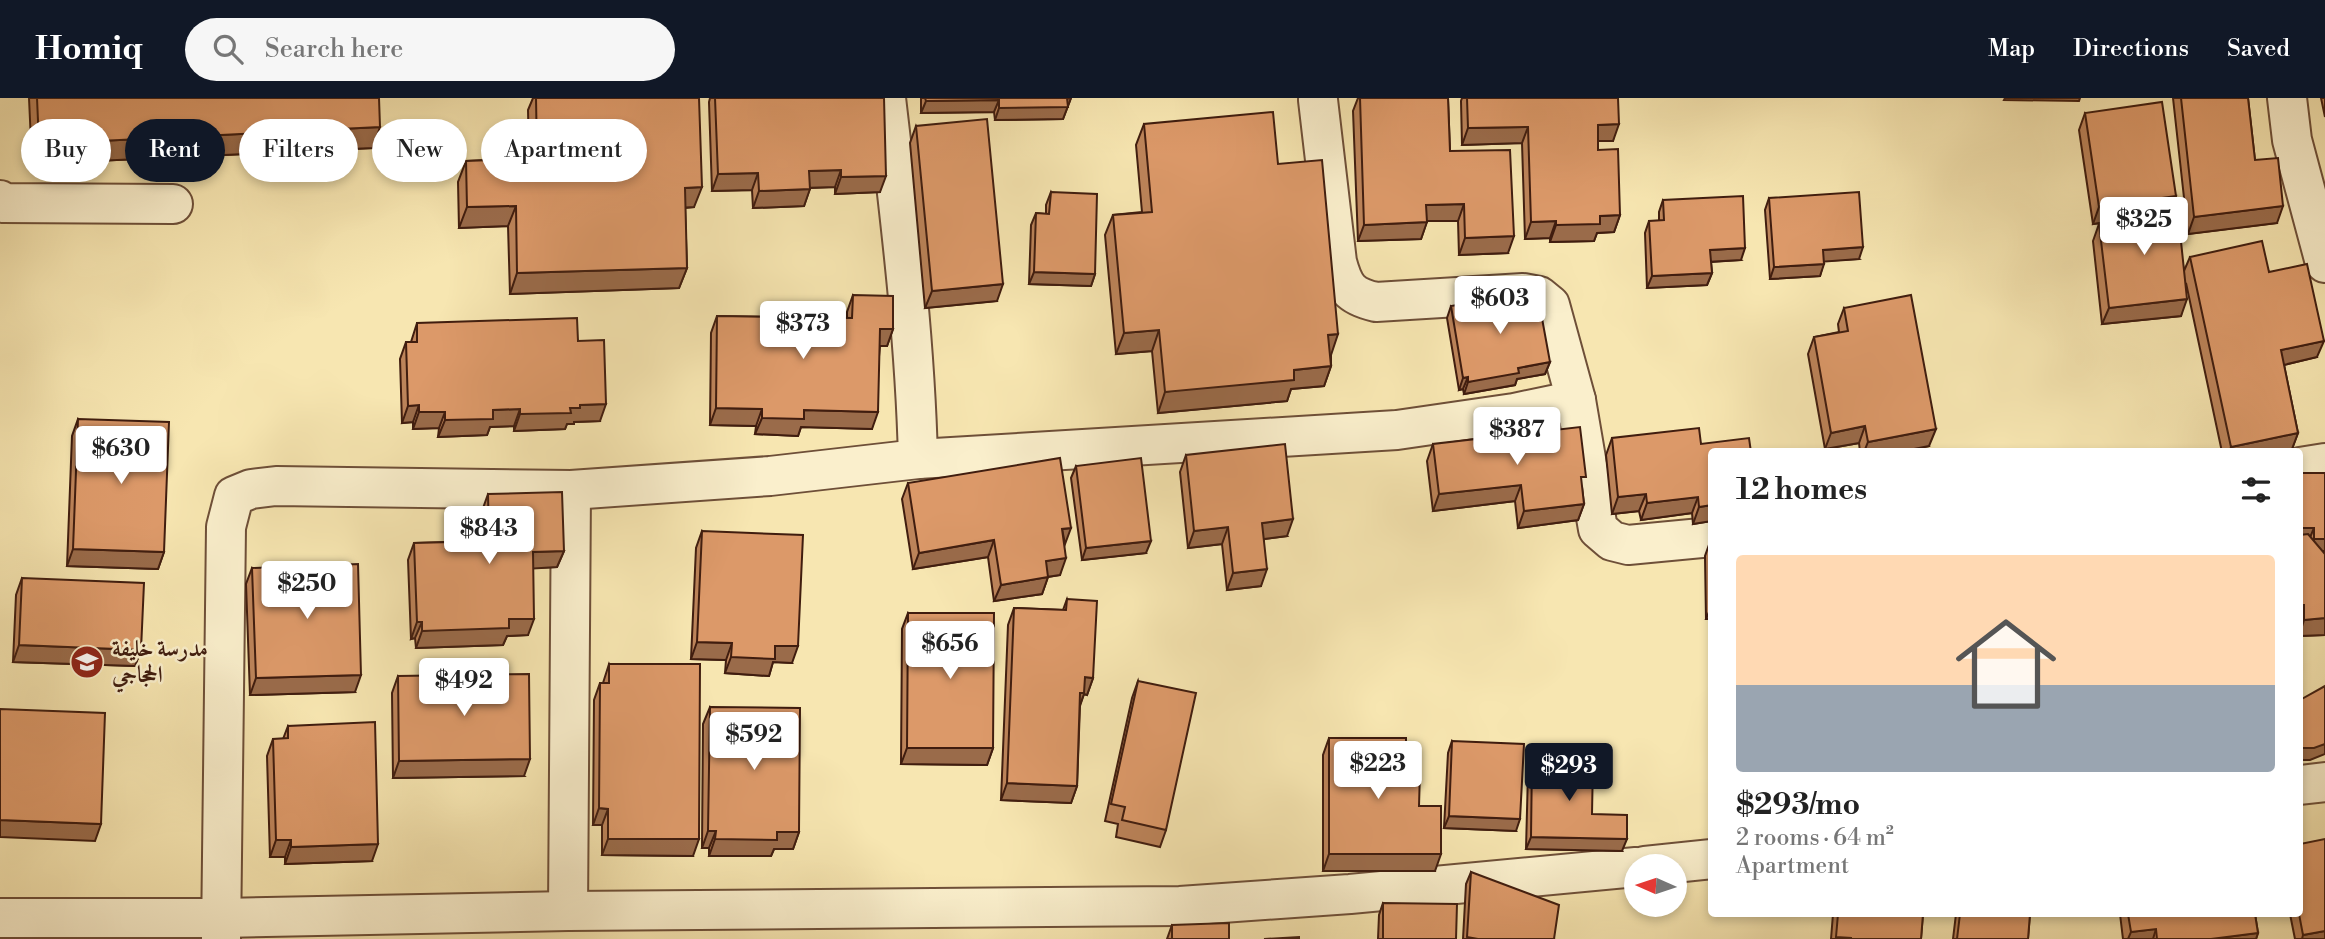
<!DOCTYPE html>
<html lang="en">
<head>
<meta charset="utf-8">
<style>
	:root { --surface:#fff; --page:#f6f6f6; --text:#222; --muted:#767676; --line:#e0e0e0; --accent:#111827 }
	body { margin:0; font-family:"Libre Bodoni",Amiri,serif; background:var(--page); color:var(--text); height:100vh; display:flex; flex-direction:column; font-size:26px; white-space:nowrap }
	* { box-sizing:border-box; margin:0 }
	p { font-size:23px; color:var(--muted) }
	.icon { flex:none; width:38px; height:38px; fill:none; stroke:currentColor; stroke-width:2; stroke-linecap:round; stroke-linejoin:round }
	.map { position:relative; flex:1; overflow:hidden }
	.panel { position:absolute; left:1708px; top:350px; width:595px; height:469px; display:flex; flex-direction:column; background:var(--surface); border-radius:7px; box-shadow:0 4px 10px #0003 }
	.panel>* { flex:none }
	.banner { position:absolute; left:21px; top:21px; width:665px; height:63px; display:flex; gap:14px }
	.needle { width:46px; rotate:273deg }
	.fabs { position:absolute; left:1624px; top:756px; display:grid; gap:14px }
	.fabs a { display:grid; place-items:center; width:63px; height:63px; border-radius:50%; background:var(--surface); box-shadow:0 4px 10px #0003; font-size:35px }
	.price { position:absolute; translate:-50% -60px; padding:0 16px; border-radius:7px; background:#fff; color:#222; font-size:23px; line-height:46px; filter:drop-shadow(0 2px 4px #0008) }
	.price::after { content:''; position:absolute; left:50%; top:42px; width:21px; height:16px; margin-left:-10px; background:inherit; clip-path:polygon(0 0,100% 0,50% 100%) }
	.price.selected { background:var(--accent); color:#fff }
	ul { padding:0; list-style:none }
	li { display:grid; align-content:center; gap:14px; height:371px; padding:0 28px }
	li+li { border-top:2px solid var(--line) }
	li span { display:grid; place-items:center; height:217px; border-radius:7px; color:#555 }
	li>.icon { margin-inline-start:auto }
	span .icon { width:126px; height:126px; fill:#fffc; stroke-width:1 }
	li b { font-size:30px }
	h2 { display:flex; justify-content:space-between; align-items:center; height:84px; padding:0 28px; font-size:30px }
	.chip { padding:0 24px; border-radius:32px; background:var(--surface); box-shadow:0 4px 10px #0003; font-size:24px; line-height:63px }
	.chip.selected { background:var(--accent); color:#fff }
	header { display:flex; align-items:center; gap:42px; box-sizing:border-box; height:98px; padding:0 35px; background:var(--accent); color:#fff }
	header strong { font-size:33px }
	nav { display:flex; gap:38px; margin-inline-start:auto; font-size:24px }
	.search { width:490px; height:63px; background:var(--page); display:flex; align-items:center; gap:18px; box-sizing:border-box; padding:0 24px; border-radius:38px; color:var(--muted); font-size:26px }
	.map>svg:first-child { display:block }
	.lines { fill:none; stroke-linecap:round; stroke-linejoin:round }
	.minor-casing { stroke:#6e4f38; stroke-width:42 }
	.minor { stroke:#faefcc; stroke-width:38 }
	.wall { fill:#bd845a; stroke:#401d0f; stroke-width:2 }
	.shaded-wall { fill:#9a6b4a; stroke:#401d0f; stroke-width:2 }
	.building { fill:#dc9969; stroke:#401d0f; stroke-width:2 }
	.labels { text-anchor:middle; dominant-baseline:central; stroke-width:5; stroke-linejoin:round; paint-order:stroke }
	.poi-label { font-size:23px; font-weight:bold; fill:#401d0f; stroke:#faefcc; text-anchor:start }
</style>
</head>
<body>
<header>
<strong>Homiq</strong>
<div class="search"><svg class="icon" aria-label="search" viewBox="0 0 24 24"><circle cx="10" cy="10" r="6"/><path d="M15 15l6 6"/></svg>Search here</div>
<nav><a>Map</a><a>Directions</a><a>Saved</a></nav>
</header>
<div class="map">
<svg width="2325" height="841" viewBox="0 0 2325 841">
	<rect width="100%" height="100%" fill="#f7e6b1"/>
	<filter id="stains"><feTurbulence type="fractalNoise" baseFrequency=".00286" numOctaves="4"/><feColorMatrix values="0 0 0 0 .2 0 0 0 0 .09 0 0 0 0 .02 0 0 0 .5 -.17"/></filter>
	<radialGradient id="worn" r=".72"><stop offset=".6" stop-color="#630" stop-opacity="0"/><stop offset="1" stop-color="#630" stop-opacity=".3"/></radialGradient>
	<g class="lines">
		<defs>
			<g id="minor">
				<path d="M2287 0 2292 42 2325 165"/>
				<path d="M0 102 3 105 173 106"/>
				<path d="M1576 302 1598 431 1612 443 1628 447 1712 439"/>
				<path d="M918 361 1397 332 1514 315 1576 302 1550 207 1539 198 1523 195 1376 204C1350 198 1344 190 1337 164L1318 2"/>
				<path d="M2300 369 2325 365"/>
				<path d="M2300 687 2325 684"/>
				<path d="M1645 768 1712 761"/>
				<path d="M568 813 571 392"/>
				<path d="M0 820H222L568 813 1180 808 1350 796 1636 769"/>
				<path d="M221 841 226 429 234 398 251 391 276 388 571 392 770 378 918 361C915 240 900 120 886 0"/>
			</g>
		</defs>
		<use href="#minor" class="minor-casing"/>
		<use href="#minor" class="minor"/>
	</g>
	<g class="wall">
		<path d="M29 0H379L373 50 32 66Z"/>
		<path d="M533 0H699L694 109 685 110 687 170 679 190 510 196 508 128 459 130 458 84 466 63 512 61 514 58H529L528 12Z"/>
		<path d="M710 0H884L880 94 835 96V89L810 90 804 108 753 110 752 92 712 93 709 4Z"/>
		<path d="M921 0H1071L1063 21 995 22 994 14 921 15Z"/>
		<path d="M1358 0H1448L1450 53 1508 155 1459 157 1458 123H1427L1421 141 1358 143 1353 13Z"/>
		<path d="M1462 0H1618L1613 43H1598V52L1620 117 1614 134 1597 135 1594 143 1550 144V140L1525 141 1522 45 1462 47 1461 3Z"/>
		<path d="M2173 0H2248L2255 62 2277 125 2188 136Z"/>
		<path d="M2321 0H2325V19Z"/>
		<path d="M2085 15 2173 106 2184 173 2190 159 2269 174 2317 259 2284 267 2298 335 2292 351 2281 354H2222L2186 185 2181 218 2102 226 2093 143 2099 126 2117 124 2118 122 2093 126 2079 32Z"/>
		<path d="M1144 26 1278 66 1331 257V268L1324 288 1291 291 1287 303 1158 315 1152 253 1116 256 1105 137 1113 117 1142 114 1136 47Z"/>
		<path d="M916 28 997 203 925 210 910 45Z"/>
		<path d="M1051 94 1095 176 1091 188 1029 186 1031 127 1036 115 1046 116V107Z"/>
		<path d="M1769 100 1859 161 1824 163 1820 178 1770 181 1765 112Z"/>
		<path d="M1663 102 1741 162 1711 164 1712 175 1707 187 1647 190 1645 135 1649 123H1659V114Z"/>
		<path d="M853 197 893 231 887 248H880L872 331 801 329 798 338 755 336 756 328 710 327 711 235 717 218 847 220V214Z"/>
		<path d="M1451 208 1550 264 1545 276 1517 281 1515 287 1464 296 1463 291 1459 292 1447 220Z"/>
		<path d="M1844 210 1929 348 1899 354H1860L1859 345 1825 351 1808 256 1814 239 1839 234 1838 226Z"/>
		<path d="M417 225 578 243 600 323 574 324V326H567L565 331 514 333V328L490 329 487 337 438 339 439 330 413 331V324L402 325 400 261 406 244H411Z"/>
		<path d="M78 321 164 454 158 471 67 468 72 338Z"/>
		<path d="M1612 340 1701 346 1712 354V423L1693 426 1692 415 1641 422 1639 413 1612 416 1606 357Z"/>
		<path d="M1433 346 1582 389 1584 406 1578 422 1518 430 1515 403 1433 413 1427 363Z"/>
		<path d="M1186 357 1287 438 1264 441 1261 488 1227 492 1222 446 1188 450 1180 374Z"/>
		<path d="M1076 368 1146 455 1082 462 1071 380Z"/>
		<path d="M2300 375H2325V453H2323L2325 456V537L2300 538Z"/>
		<path d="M908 385 1064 447 1060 477 1048 479 1042 496 994 503 988 459 913 471 902 401Z"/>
		<path d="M488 396 564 453 557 469 533 470 528 537 507 538 503 547 416 550 415 540 411 541 408 462 414 445 483 443 482 413Z"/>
		<path d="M702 433 792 565 773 564 769 578 725 575 726 562 691 561 696 450Z"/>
		<path d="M1711 441 1712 521H1706L1705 458Z"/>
		<path d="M252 470 355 594 250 597 246 486Z"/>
		<path d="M22 480 141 552 135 568 13 564 16 497Z"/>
		<path d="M1067 501 1093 580 1087 597 1084 596 1080 608 1077 688 1071 705 1001 702 1008 527 1014 510 1063 512Z"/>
		<path d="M908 515 993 650 987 667 901 666 902 531Z"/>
		<path d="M609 566 693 758 602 757V727H593L594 602 600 585H603Z"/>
		<path d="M398 578 524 678 393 680 392 595Z"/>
		<path d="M1138 583 1166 732 1160 749 1116 739 1118 726 1105 723 1132 600Z"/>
		<path d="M710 609 799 734 793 751H774L771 758H709V750H702L703 626Z"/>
		<path d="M288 628 372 763 285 766V759H270L267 658 273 641H283Z"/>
		<path d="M1329 640 1406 674 1419 708 1435 773H1323V657Z"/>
		<path d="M1452 643 1516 733 1444 730 1448 655Z"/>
		<path d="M1532 662 1592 716 1622 753 1526 751 1528 674Z"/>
		<path d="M1471 774 1554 841H1463L1466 786Z"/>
		<path d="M1383 805 1456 841H1378L1379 817Z"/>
		<path d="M1833 816H1923L1921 841H1831Z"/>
		<path d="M1956 816H2030L2028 841H1953Z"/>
		<path d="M2120 816H2255L2258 835 2256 841H2123Z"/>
		<path d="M2290 816H2300L2325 841H2295Z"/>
		<path d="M1172 827 1229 841H1167Z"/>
	</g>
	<g class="shaded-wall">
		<path d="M1071 0 1063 21 995 22 999 10Z"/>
		<path d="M2005 0H2080L2079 3 2004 2Z"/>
		<path d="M999 2 994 14 921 15 926 3Z"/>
		<path d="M1619 26 1613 43H1592L1598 27Z"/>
		<path d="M380 29 373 50 32 66 39 46Z"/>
		<path d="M1528 29 1522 45 1462 47 1468 30Z"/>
		<path d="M841 72 835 89 803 90 809 73Z"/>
		<path d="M758 75 752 92 712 93 718 76Z"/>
		<path d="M886 78 880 94 835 96 841 79Z"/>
		<path d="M702 89 694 109 677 110 685 90Z"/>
		<path d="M810 91 804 108 753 110 759 93Z"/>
		<path d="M2176 98 2170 114 2122 112 2118 122 2093 126 2099 109Z"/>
		<path d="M1464 106 1458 123H1420L1426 107Z"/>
		<path d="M516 108 508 128 459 130 467 109Z"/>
		<path d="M2283 108 2277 125 2188 136 2194 119Z"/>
		<path d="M1620 117 1614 134 1597 135 1594 143 1550 144 1556 127 1600 118Z"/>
		<path d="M1556 123 1550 140 1525 141 1531 124Z"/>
		<path d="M1427 124 1421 141 1358 143 1364 127Z"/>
		<path d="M1514 138 1508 155 1459 157 1465 140Z"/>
		<path d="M1863 149 1859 161 1819 164 1823 152Z"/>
		<path d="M1745 150 1741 162 1706 164 1710 152Z"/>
		<path d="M1824 166 1820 178 1770 181 1774 169Z"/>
		<path d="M687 170 679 190 510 196 517 175Z"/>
		<path d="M1034 174 1095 176 1091 188 1029 186Z"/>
		<path d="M1712 175 1707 187 1647 190 1652 178Z"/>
		<path d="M1003 186 997 203 925 210 932 193Z"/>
		<path d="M2187 201 2181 218 2102 226 2109 210Z"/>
		<path d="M880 231H893L887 248H874Z"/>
		<path d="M1159 232 1152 253 1116 256 1124 235Z"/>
		<path d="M1338 236 1331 257H1321L1328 237Z"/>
		<path d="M2324 243 2317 259 2275 269 2281 252Z"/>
		<path d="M1550 264 1545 276 1517 281 1515 287 1464 296 1468 284 1518 270Z"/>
		<path d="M1331 268 1324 288 1291 291 1287 303 1158 315 1165 294 1294 272Z"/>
		<path d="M1468 279 1463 291 1459 292 1463 280Z"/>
		<path d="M606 306 600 323 574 324V326H567L565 331 514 333 520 316 580 307Z"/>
		<path d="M419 307 413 324 402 325 408 308Z"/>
		<path d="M716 310 762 311 756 328 710 327Z"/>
		<path d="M520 311 514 328 490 329 487 337 438 339 445 322 493 312Z"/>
		<path d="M804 312 878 314 872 331 801 329 798 338 755 336 762 320Z"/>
		<path d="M419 314H445L439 330 413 331Z"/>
		<path d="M1865 328 1859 345 1825 351 1831 335Z"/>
		<path d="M1936 331 1929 348 1899 354H1864L1868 344Z"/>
		<path d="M2298 335 2292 351 2281 354H2229L2231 349Z"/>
		<path d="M1521 387 1515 403 1433 413 1439 396Z"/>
		<path d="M1646 396 1639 413 1612 416 1618 399Z"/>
		<path d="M1698 399 1692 415 1641 422 1647 405Z"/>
		<path d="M1584 406 1578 422 1518 430 1524 413Z"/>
		<path d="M1712 407V423L1693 426 1699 409Z"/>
		<path d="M1293 421 1287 438 1256 442 1262 425Z"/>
		<path d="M1228 429 1222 446 1188 450 1194 433Z"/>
		<path d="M1071 430 1065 446 1062 431Z"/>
		<path d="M2300 430H2314L2309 442H2300Z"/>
		<path d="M2314 441H2325V453H2309Z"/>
		<path d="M994 442 988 459 913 471 919 455Z"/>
		<path d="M1151 443 1146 455 1082 462 1086 450Z"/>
		<path d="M73 451 164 454 158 471 67 468Z"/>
		<path d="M564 453 557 469 526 471 533 454Z"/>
		<path d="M1066 460 1060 477 1040 480 1046 463Z"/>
		<path d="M1267 471 1261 488 1227 492 1233 475Z"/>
		<path d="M1048 479 1042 496 994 503 1001 487Z"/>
		<path d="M1712 507V521H1706Z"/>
		<path d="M2300 507H2304L2300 519Z"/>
		<path d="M2325 520V537L2300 538V535L2304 522Z"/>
		<path d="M509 521H534L528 537 507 538 503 547 416 550 422 533Z"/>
		<path d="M417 524H422L415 540 411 541Z"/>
		<path d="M697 544 732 545 726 562 691 561Z"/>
		<path d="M19 547 141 552 135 568 13 564Z"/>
		<path d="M775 548H798L792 565 773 564 769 578 725 575 731 559Z"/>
		<path d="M361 577 355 594 250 597 256 580Z"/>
		<path d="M1085 579 1093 580 1087 597 1084 596 1078 612H1074Z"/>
		<path d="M2325 646V656L2310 662H2300V650Z"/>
		<path d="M907 650H993L987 667 901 666Z"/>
		<path d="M530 661 524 678 393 680 399 663Z"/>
		<path d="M1007 685 1077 688 1071 705 1001 702Z"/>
		<path d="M599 710 608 711 602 727H593Z"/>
		<path d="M1449 718 1520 721 1516 733 1444 730Z"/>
		<path d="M0 722 101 726 95 743 0 739Z"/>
		<path d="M708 733H716L709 750H702Z"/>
		<path d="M777 734H799L793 751H774L771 758H709L715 741Z"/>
		<path d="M1531 739 1627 741 1622 753 1526 751Z"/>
		<path d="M608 741H699L693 758 602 757Z"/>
		<path d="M276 742H291L285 759H270Z"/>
		<path d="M378 746 372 763 285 766 291 749Z"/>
		<path d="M1329 756H1441L1435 773H1323Z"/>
		<path d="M2156 831 2153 841H2128L2131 834Z"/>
		<path d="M2325 833V841H2302L2303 837Z"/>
		<path d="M2258 835 2256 841H2211Z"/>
		<path d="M1836 839 1851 840 1850 841H1836Z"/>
	</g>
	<g class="building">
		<path d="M37 0H379L380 29 39 46Z"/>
		<path d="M536 0H699L702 89 685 90 687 170 517 175 516 108 467 109 466 63 514 61V58L537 57Z"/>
		<path d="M715 0H884L886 78 841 79V72L809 73 810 91 759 93 758 75 718 76Z"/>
		<path d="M925 0H1071H1067L1068 9 999 10V2L926 3Z"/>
		<path d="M1360 0H1448L1450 53 1510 52 1514 138 1465 140 1464 106 1426 107 1427 124 1364 127Z"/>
		<path d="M1467 0H1618L1619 26 1598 27V52L1618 51 1620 117 1600 118V126L1556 127V123L1531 124 1528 29 1468 30Z"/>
		<path d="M2181 0H2248L2255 62 2278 60 2283 108 2194 119Z"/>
		<path d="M2162 4 2176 98 2099 109 2085 15Z"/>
		<path d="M1273 14 1278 66 1322 62 1338 236 1328 237 1331 268 1294 272V282L1165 294 1159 232 1124 235 1113 117 1152 114 1144 26Z"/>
		<path d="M987 21 1003 186 932 193 916 28Z"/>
		<path d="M1051 94 1097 96 1095 176 1034 174 1036 115 1049 116Z"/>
		<path d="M1859 94 1863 149 1823 152 1824 166 1774 169 1769 100Z"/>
		<path d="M1743 98 1745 150 1710 152 1712 175 1652 178 1649 123 1664 122 1663 102Z"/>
		<path d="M2177 105 2187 201 2109 210 2099 126 2123 124 2122 112Z"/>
		<path d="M2262 143 2269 174 2307 166 2324 243 2281 252 2298 335 2231 349 2190 159Z"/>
		<path d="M1537 193 1550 264 1518 270 1519 275 1468 284V279L1463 280 1451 208Z"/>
		<path d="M853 197 893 198V231H880L878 314 804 312V321L762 320V311L716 310 717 218 852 220Z"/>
		<path d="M1911 197 1936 331 1868 344 1865 328 1831 335 1814 239 1848 233 1844 210Z"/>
		<path d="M577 220 578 243 604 242 606 306 580 307V310H570L571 315 520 316V311L493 312V321L445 322V314H419V307L408 308 406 244H417V225Z"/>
		<path d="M78 321 169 324 164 454 73 451Z"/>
		<path d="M1580 329 1586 379H1581L1584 406 1524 413 1521 387 1439 396 1433 346Z"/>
		<path d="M1699 330 1701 346 1749 340 1751 354H1712V407L1699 409 1698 399 1647 405 1646 396 1618 399 1612 340Z"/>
		<path d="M1285 346 1293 421 1262 425 1267 471 1233 475 1228 429 1194 433 1186 357Z"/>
		<path d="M1060 360 1071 430 1062 431 1066 460 1046 463 1048 479 1001 487 994 442 919 455 908 385Z"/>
		<path d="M1141 360 1151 443 1086 450 1076 368Z"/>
		<path d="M2300 375H2325V441H2314V430H2300Z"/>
		<path d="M562 394 564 453 533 454 534 521H509V530L422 533V524H417L414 445 489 443 488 396Z"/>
		<path d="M702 433 803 437 798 548H775V561L731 559 732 545 697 544Z"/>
		<path d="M2308 436 2325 456V520L2304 522V507H2300V437Z"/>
		<path d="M358 466 361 577 256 580 252 470Z"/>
		<path d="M22 480 144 485 141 552 19 547Z"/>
		<path d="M1067 501 1097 503 1093 580 1085 579 1084 595H1080L1077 688 1007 685 1014 510 1066 512Z"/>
		<path d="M908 515H994L993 650H907Z"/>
		<path d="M609 566H700L699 741H608V711L599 710 600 585H609Z"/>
		<path d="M529 576 530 661 399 663 398 578Z"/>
		<path d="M1138 583 1196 595 1166 732 1122 722 1125 709 1111 706Z"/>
		<path d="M2325 588V646L2314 650H2300V602Z"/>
		<path d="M710 609 800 610 799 734H777V742L715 741 716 733H708Z"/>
		<path d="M0 611 105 615 101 726 0 722Z"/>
		<path d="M375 624 378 746 291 749V742H276L273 641 288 640V628Z"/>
		<path d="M1329 640H1406V674H1420L1419 708H1441V756H1329Z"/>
		<path d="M1452 643 1524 646 1520 721 1449 718Z"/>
		<path d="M1532 662 1593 664 1592 716 1627 717V741L1531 739Z"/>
		<path d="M2325 741V833L2303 837 2299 816 2300 746Z"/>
		<path d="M1471 774 1559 807 1554 841H1478L1467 839Z"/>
		<path d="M1383 805 1457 806 1456 841H1383Z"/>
		<path d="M1838 816H1923L1921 841H1851V840L1836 839Z"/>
		<path d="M1960 816H2030L2028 841H1957Z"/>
		<path d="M2128 816H2255L2258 835 2211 841H2157L2156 831 2131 834Z"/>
		<path d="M1229 825V841H1172V827Z"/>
		<path d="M1299 839V841H1264Z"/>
	</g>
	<defs>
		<symbol id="school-disc" viewBox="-11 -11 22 22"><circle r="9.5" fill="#8f2418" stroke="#faefcc"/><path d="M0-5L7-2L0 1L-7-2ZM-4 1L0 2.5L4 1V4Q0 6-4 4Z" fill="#fff"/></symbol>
	</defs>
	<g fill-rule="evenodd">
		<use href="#school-disc" x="68" y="545" width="38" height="38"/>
	</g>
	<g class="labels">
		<g class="poi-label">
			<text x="112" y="551">مدرسة خليفة<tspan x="112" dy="26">الحجاجي</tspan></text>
		</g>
	</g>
	<rect width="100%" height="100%" filter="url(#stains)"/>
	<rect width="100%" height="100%" fill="url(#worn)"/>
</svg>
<div class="fabs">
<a><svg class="needle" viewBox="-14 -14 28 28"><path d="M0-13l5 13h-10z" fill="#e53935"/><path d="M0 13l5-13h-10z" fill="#767676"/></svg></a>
</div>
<b class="price" style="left:2144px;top:159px">$325</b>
<b class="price" style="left:1500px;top:238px">$603</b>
<b class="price" style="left:803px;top:263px">$373</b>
<b class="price" style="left:1517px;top:369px">$387</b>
<b class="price" style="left:121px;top:388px">$630</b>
<b class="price" style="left:489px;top:468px">$843</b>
<b class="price" style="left:307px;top:523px">$250</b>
<b class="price" style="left:950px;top:583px">$656</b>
<b class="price" style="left:464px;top:620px">$492</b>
<b class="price" style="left:754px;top:674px">$592</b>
<b class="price" style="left:1378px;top:703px">$223</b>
<b class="price selected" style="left:1569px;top:705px">$293</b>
<div class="banner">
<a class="chip">Buy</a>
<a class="chip selected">Rent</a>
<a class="chip">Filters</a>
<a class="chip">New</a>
<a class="chip">Apartment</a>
</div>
<section class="panel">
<h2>12 homes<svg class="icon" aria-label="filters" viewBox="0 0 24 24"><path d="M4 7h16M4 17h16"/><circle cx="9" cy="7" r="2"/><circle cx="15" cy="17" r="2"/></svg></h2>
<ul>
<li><span style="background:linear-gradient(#ffd9b3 60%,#9aa5b1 0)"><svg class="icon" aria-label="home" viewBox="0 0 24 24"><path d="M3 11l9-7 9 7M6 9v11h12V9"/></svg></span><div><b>$293/mo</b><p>2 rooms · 64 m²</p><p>Apartment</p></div></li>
</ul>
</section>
</div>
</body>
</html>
